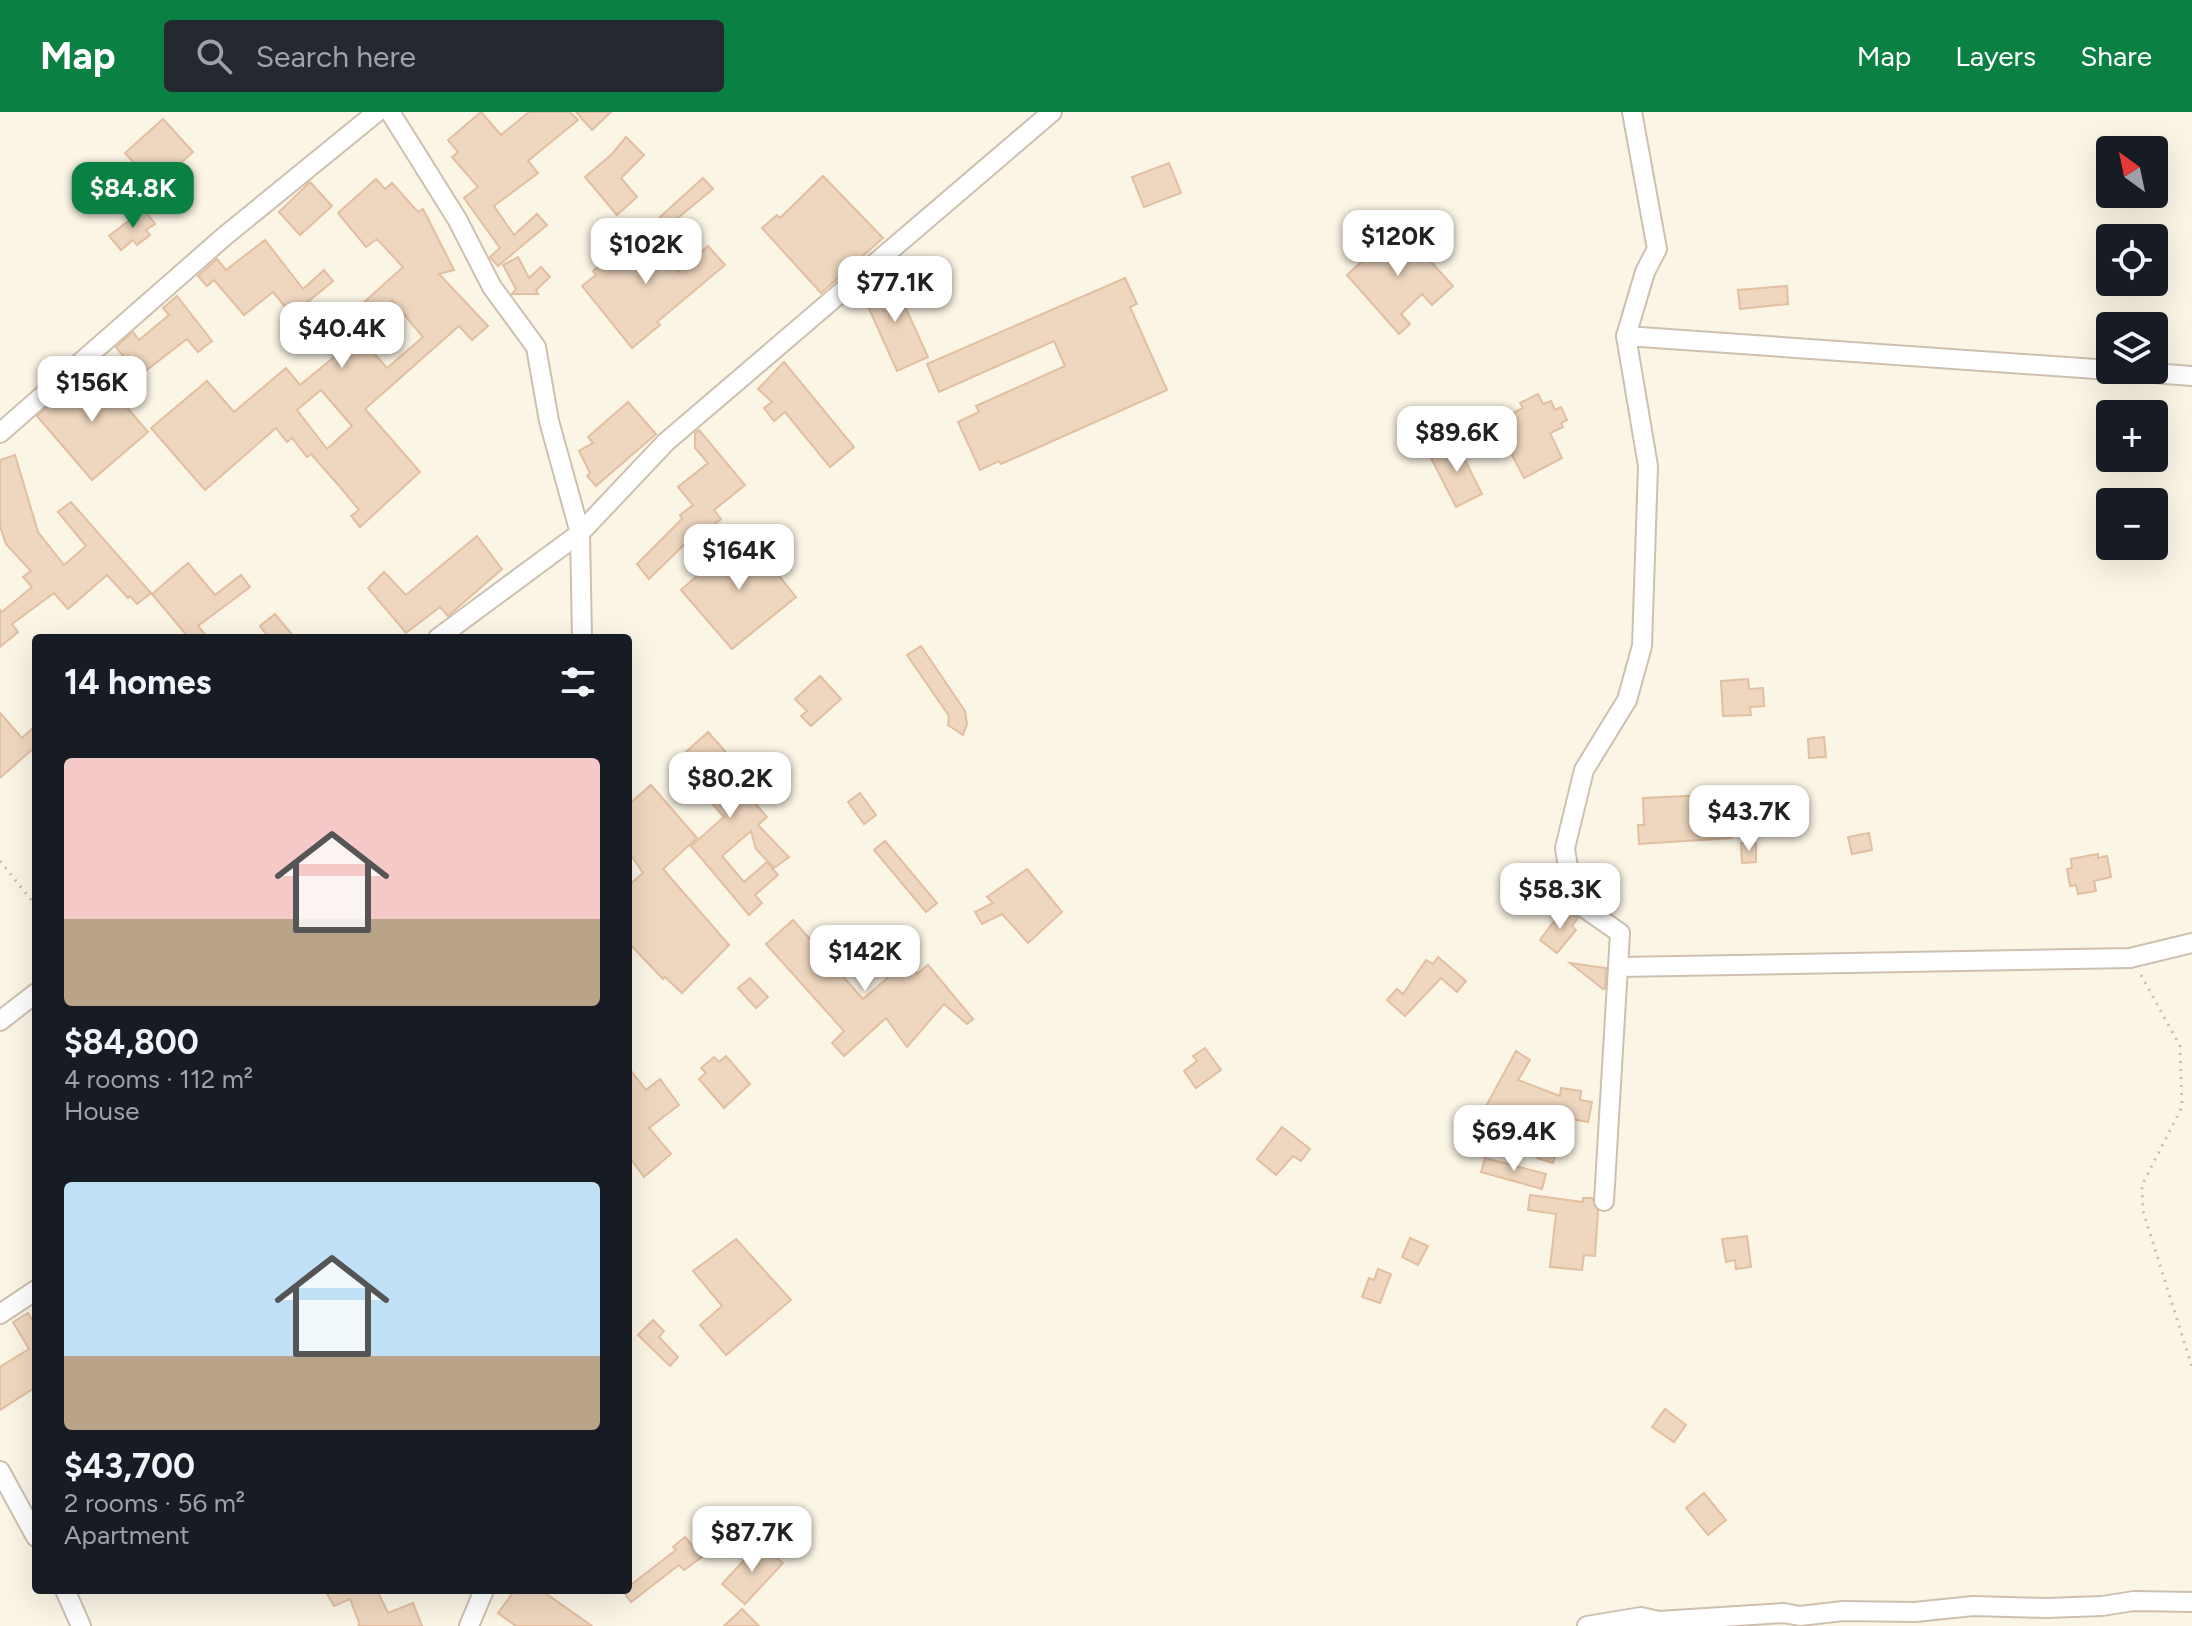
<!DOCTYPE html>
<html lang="en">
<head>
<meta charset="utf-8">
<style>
	:root { --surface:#171b24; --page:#242831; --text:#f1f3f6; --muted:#9ea1a6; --accent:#0b8043 }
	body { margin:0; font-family:Figtree,sans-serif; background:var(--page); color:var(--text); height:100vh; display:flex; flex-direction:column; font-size:30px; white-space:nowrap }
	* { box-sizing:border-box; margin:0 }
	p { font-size:26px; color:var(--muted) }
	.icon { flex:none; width:44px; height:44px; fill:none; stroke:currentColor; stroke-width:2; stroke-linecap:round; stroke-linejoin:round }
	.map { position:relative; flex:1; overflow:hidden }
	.details { position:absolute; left:32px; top:522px; width:600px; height:960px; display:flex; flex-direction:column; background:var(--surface); border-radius:8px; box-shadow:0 8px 32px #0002 }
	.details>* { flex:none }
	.needle { width:52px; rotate:327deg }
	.fabs { position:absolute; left:2096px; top:24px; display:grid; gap:16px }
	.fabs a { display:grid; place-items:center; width:72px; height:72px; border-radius:8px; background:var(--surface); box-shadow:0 8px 32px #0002; font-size:40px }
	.price { position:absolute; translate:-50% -68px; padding:0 18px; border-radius:16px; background:#fff; color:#222; font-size:26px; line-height:52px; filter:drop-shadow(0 2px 4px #0008) }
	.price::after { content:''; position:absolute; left:50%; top:48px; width:24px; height:18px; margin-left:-12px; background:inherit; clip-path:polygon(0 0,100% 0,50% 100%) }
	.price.on { background:var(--accent); color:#fff }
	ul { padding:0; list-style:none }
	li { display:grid; align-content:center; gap:16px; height:424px; padding:0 32px }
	li span { display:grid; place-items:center; height:248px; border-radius:8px; color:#555 }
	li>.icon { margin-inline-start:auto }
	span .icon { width:144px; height:144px; fill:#fffc; stroke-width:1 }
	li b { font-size:34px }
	h2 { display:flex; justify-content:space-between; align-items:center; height:96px; padding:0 32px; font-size:34px }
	header { display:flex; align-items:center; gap:48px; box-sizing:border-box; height:112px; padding:0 40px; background:var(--accent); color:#fff }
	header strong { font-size:38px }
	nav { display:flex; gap:44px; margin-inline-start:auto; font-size:28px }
	.search { width:560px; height:72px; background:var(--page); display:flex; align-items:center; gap:20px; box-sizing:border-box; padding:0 28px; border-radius:8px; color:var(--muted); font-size:30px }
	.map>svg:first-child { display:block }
	.building { fill:#efd7bf; stroke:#e1bfa0; stroke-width:2; fill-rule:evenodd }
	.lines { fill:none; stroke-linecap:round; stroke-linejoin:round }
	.minor-casing { stroke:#cec0b0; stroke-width:22 }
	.path { stroke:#d4baa2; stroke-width:3; stroke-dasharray:2 6; stroke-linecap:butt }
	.minor { stroke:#fff; stroke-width:18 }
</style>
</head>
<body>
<header>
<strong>Map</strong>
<div class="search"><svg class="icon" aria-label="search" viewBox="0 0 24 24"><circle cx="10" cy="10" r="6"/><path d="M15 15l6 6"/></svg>Search here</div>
<nav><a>Map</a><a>Layers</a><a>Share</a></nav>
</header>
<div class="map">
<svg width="2192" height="1514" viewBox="0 0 2192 1514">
	<rect width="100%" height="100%" fill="#fbf5e6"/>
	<g class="building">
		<path d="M481 0 501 23 529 0H570L578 8 528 49 538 61 494 94 514 123 537 102 547 113 498 154 490 145 500 136 464 86 478 75 452 45 458 40 448 28Z"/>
		<path d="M576 0H611L592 18Z"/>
		<path d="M163 7 193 40 155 74 125 41Z"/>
		<path d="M626 25 644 43 621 66 637 85 617 103 585 65 612 42Z"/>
		<path d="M1169 51 1181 81 1144 95 1132 65Z"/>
		<path d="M823 64 883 126 821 181 762 116 777 103 780 106Z"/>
		<path d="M703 66 713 77 668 114 660 105Z"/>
		<path d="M376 67 385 77 392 71 418 100 423 97 454 158 439 162 488 214 472 228 459 214 365 297 420 360 360 415 351 404 359 398 341 376 311 342 307 345 292 326 287 330 276 316 205 378 151 316 207 269 234 300 286 256 300 273 344 237 330 221 403 155 377 127 366 135 338 101ZM392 188 423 225 387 256 356 220ZM321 278 352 314 327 337 297 298Z"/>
		<path d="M310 70 332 94 300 123 279 100Z"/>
		<path d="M144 97 155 112 146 118 150 123 137 133 133 128 121 138 109 124Z"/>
		<path d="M1399 115 1453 174 1432 193 1422 182 1401 202 1410 212 1399 222 1347 163Z"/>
		<path d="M642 120 678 160 708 134 725 153 657 210 660 213 632 236 582 174 596 163 593 159Z"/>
		<path d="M265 128 303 177 324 158 333 169 292 203 273 180 244 203 214 168 207 174 198 164 217 147 226 158Z"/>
		<path d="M518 145 529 166 541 155 550 165 536 178 538 182H512L516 177 503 153Z"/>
		<path d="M892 166 928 245 897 259 861 179Z"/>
		<path d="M1125 166 1137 192 1130 195 1167 278 1001 352 999 349 980 358 958 310 979 300 976 294 1065 254 1054 229 939 280 927 252Z"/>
		<path d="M1787 174 1788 192 1740 197 1738 178Z"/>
		<path d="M177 184 212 229 198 240 187 227 139 264 116 235 133 220 139 228 169 203 163 196Z"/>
		<path d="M784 250 854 335 830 355 785 300 774 309 764 296 772 290 758 277Z"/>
		<path d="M93 256 148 320 92 368 37 304Z"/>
		<path d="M1538 282 1543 292 1551 289 1555 298 1561 295 1567 308 1561 311 1563 315 1550 321 1562 346 1524 366 1495 310 1523 296 1520 291Z"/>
		<path d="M628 290 656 322 596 374 587 364 590 361 579 339 593 331 588 325Z"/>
		<path d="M699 318 745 373 714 398 721 407 697 426 694 423 649 467 637 452 682 407 680 403 693 393 678 375 708 351 695 336V321Z"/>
		<path d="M1463 328 1470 340 1463 344 1482 382 1456 395 1431 346Z"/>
		<path d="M15 343 38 420 64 453 86 434 58 400 71 390 151 481 137 492 130 484 128 486 107 463 68 497 54 481 12 512 18 520 0 535V498L2 500 32 475 23 465 31 459 6 432 0 414V348Z"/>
		<path d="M745 421 796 485 732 537 681 478Z"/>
		<path d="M477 424 502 457 448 504 440 495 406 521 368 476 384 460 406 483Z"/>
		<path d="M188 451 215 483 241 463 250 475 198 514 208 526H189L152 482Z"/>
		<path d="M275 502 284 513 295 526H269L260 514Z"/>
		<path d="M921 534 965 599 967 612 963 623 948 613 949 604 907 543Z"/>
		<path d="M820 564 841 587 811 614 801 604 807 599 795 587Z"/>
		<path d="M1748 567 1749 577 1763 576 1764 594 1750 595 1751 603 1723 604 1721 569Z"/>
		<path d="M0 601 22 626 36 613V634L0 666Z"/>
		<path d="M708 620 755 673 746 681 767 705 758 713 789 745 774 756 756 737 751 719 722 744 744 770 767 750 778 763 755 783 762 791 749 803 691 734 724 705 675 650Z"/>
		<path d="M1824 625 1826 645 1809 646 1808 627Z"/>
		<path d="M651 673 697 726 663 757 729 833 682 881 665 865 663 867 628 830V774L643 761 628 739V693Z"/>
		<path d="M860 681 876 703 864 712 848 690Z"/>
		<path d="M1729 682 1732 726 1639 732 1638 713H1644L1643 686Z"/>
		<path d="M1869 721 1872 738 1852 742 1848 725Z"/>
		<path d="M885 729 937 791 926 800 874 738Z"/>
		<path d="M1741 731H1756V750L1742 751Z"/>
		<path d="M2098 742V746L2107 744 2111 765 2094 769 2096 779 2078 782 2076 773 2070 774 2067 757 2072 756 2071 747Z"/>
		<path d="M1027 757 1062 800 1028 831 1002 802 982 812 975 800 993 791 987 785Z"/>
		<path d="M1564 796 1578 806 1572 814 1576 818 1557 841 1540 828Z"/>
		<path d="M793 808 863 887 907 849 917 862 928 853 973 907 967 912 944 892 907 935 886 906 844 944 832 931 844 919 766 832Z"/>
		<path d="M1438 845 1466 869 1457 880 1441 866 1405 904 1387 888 1397 877 1403 882 1426 848 1433 852Z"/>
		<path d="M1570 851 1606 856 1605 877H1603Z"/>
		<path d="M750 866 768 885 756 896 738 876Z"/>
		<path d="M1205 936 1221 958 1196 976 1184 959 1197 949 1193 944Z"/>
		<path d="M1516 939 1530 948 1518 968 1560 984 1561 976 1581 979 1580 988 1592 990 1588 1010 1566 1006 1553 1051 1537 1046 1543 1028 1483 1000Z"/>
		<path d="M726 944 750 972 724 996 699 967 706 961 701 956 714 945 719 950Z"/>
		<path d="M628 955 646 978 660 967 679 993 649 1016 671 1042 644 1065 628 1043Z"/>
		<path d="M1282 1015 1310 1037 1301 1049 1293 1044 1276 1063 1257 1047Z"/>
		<path d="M1485 1046 1546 1062 1542 1077 1481 1060Z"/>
		<path d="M1530 1083 1583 1090V1086H1592L1598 1099 1595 1144 1584 1143 1582 1158 1550 1155 1556 1102 1528 1098Z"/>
		<path d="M1747 1124 1751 1155 1736 1157 1735 1148 1726 1150 1722 1127Z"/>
		<path d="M1410 1126 1428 1134 1418 1153 1402 1145Z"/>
		<path d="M736 1127 791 1188 726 1243 700 1213 722 1194 693 1159Z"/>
		<path d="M1378 1157 1391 1162 1380 1191 1362 1185 1369 1166 1374 1168Z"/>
		<path d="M28 1201 36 1213V1275L0 1298V1255L29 1237 13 1210Z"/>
		<path d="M653 1208 664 1219 659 1225 678 1245 670 1254 638 1223Z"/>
		<path d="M1665 1297 1686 1313 1674 1330 1652 1315Z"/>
		<path d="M1704 1381 1726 1408 1708 1423 1686 1396Z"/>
		<path d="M685 1425 702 1445 684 1458 679 1453 631 1490 623 1479 628 1478V1475L676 1438 673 1435Z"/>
		<path d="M760 1431 783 1451 745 1492 722 1472Z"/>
		<path d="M325 1478H377L388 1501 413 1491 422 1514H358L360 1513 350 1487 334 1494Z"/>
		<path d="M515 1478H541L592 1514H516L498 1501Z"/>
		<path d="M742 1497 759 1514H724Z"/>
	</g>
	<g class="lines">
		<defs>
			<g id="minor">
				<path d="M390 0 457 107 492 175 536 235 549 309 580 421 582 526"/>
				<path d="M1626 224 2110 258"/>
				<path d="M2113 258 2192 264"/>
				<path d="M0 321 226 123 377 0"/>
				<path d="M438 526 580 421 666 330 1052 0"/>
				<path d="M1619 855 2130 846 2192 831"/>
				<path d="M0 909 36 881"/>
				<path d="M1604 1089 1620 821 1573 788 1565 736 1584 658 1627 588 1642 534 1648 354 1626 224 1645 160 1657 137 1632 0"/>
				<path d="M0 1202 36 1178"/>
				<path d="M0 1359 36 1425"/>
				<path d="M65 1478 81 1514"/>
				<path d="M469 1514 484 1478"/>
				<path d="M1587 1514 1641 1505 1659 1509 1784 1501 1800 1504 1843 1499 1915 1500 1973 1494 2046 1496 2102 1494 2134 1489 2192 1490"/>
			</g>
		</defs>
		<use href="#minor" class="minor-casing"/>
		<g class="path">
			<path d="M0 749 36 794"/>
			<path d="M2141 863 2180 934 2182 995 2142 1073 2143 1099 2192 1255"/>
		</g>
		<use href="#minor" class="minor"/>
	</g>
</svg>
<div class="fabs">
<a><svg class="needle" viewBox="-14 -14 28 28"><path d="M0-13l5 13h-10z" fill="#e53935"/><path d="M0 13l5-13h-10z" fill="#9ea1a6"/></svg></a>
<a><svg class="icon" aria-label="locate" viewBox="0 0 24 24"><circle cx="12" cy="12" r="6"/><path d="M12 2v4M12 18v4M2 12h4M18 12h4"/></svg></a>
<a><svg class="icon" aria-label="layers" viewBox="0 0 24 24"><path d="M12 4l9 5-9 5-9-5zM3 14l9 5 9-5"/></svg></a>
<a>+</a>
<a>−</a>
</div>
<b class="price on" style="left:133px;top:118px">$84.8K</b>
<b class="price" style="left:1398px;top:166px">$120K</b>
<b class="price" style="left:646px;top:174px">$102K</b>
<b class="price" style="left:895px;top:212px">$77.1K</b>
<b class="price" style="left:342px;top:258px">$40.4K</b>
<b class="price" style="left:92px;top:312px">$156K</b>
<b class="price" style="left:1457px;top:362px">$89.6K</b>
<b class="price" style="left:739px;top:480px">$164K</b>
<b class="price" style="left:730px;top:708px">$80.2K</b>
<b class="price" style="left:1749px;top:741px">$43.7K</b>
<b class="price" style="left:1560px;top:819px">$58.3K</b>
<b class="price" style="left:865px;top:881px">$142K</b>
<b class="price" style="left:1514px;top:1061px">$69.4K</b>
<b class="price" style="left:752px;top:1462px">$87.7K</b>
<section class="details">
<h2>14 homes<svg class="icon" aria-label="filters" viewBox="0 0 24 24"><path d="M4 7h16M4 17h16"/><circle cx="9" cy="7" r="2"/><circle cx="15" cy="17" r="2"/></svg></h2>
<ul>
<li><span style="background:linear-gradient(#f6c9c9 65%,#b9a48a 0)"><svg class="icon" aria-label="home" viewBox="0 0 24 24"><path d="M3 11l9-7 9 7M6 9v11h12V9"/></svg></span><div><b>$84,800</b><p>4 rooms · 112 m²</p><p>House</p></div></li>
<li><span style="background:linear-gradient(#bfe0f5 70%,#b9a48a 0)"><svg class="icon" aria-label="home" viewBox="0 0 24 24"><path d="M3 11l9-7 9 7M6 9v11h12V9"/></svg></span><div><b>$43,700</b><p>2 rooms · 56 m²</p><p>Apartment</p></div></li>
</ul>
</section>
</div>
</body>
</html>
